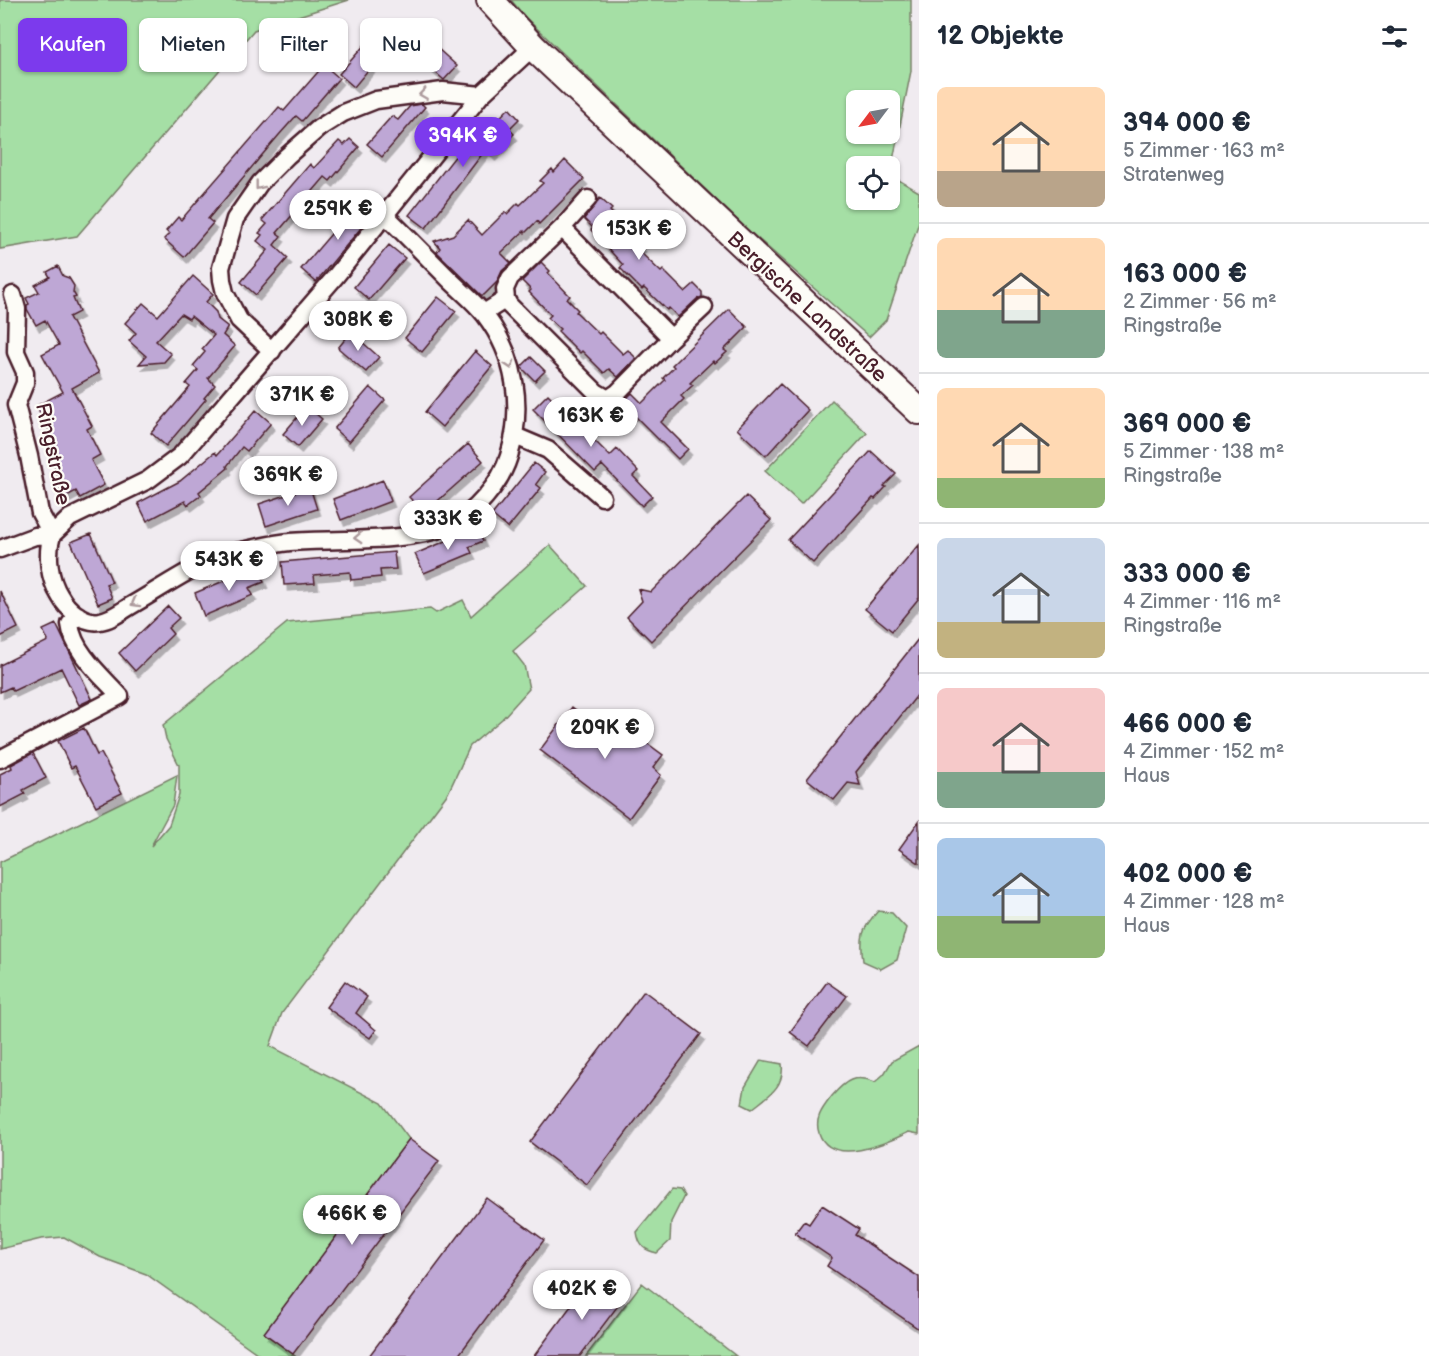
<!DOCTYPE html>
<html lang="de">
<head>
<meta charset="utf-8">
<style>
  body { margin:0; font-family:"Balsamiq Sans",sans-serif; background:#f2f2f3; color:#1f2937; height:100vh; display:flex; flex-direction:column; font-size:22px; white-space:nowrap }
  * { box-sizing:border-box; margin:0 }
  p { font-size:20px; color:#747a83 }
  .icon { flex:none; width:33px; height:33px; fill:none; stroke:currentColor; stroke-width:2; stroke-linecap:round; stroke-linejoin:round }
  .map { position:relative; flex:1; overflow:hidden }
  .details { display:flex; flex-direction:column; background:#fff; width:510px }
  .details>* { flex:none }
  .hud { position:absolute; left:18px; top:18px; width:570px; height:54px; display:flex; gap:12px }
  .needle { width:39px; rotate:238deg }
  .buttons { position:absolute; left:846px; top:90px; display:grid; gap:12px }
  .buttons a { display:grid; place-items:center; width:54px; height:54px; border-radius:9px; background:#fff; box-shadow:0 2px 4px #0004; font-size:30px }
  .price { position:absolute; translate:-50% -51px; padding:0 14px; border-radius:21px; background:#fff; color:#222; font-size:20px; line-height:39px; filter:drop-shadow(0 2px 3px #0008) }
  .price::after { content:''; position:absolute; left:50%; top:36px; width:18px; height:14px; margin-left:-9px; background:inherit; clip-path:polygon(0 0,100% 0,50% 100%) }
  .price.active { background:#7c3aed; color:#fff }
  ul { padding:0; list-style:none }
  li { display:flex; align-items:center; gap:18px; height:150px; padding:0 18px }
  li+li { border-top:2px solid #e0e1e3 }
  li span { display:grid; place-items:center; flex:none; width:168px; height:120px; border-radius:9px; color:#555 }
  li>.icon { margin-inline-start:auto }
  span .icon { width:72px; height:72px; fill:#fffc; stroke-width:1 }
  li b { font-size:26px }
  h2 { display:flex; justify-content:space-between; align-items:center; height:72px; padding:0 18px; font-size:26px }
  .pill { padding:0 21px; border-radius:9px; background:#fff; box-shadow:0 2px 4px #0004; font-size:21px; line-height:54px }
  .pill.active { background:#7c3aed; color:#fff }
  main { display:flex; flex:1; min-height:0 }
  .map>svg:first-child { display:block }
  .green { fill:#a5dfa5; stroke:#787f68; stroke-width:1.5; fill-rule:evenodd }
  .building { fill:#bea7d5; stroke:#4a1f2b; stroke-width:1.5; filter:url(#shadow) }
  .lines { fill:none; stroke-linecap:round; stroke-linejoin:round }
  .minor-casing { stroke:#4a1f2b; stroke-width:21 }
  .primary-casing { stroke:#4a1f2b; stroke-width:30 }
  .minor { stroke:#fdfcf7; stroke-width:16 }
  .primary { stroke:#fdfcf7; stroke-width:26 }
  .oneway { stroke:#ac999b }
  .labels { text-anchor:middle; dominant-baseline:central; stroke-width:4.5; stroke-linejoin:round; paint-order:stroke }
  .street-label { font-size:21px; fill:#4a1f2b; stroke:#fdfcf7 }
</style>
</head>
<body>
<main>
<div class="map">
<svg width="919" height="1356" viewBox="0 0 919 1356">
  <defs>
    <filter id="shadow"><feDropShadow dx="3.5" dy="6" stdDeviation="0" flood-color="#0004"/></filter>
  </defs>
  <rect width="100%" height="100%" fill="#f0ebf0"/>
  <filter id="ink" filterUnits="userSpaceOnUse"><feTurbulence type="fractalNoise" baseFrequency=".0167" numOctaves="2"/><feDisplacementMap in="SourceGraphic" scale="12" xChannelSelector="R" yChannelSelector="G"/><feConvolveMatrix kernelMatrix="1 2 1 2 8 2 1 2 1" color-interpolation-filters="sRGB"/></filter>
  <g filter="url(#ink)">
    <path class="green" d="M0,0H349L254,30L77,236L0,249Z
      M511,0H911V71L890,175L919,192V222L886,320L869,337L747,229L526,18ZM890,100V134H856V100ZM856,166H890V200H856Z
      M832,400L867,433L801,504L765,471Z
      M550,545L587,586L513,651L524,665L529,689L502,719L470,746L448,793L282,1013L270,1046L382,1103L409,1139L264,1333L295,1356H261L146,1274L100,1257L64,1237L41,1239L0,1249V862L177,775L173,805L151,846L169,825L179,795V765L166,739L163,725L287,623L430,609L436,613L463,600L471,616Z
      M878,911L892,913L906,928L897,960L881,969L863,961C860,938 861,929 878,911Z
      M919,1046V1134L909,1132C887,1143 831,1168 819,1133C814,1118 823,1108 832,1096C846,1080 854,1074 875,1082L884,1074L892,1061Z
      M761,1060L782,1064C785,1087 768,1096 752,1109L742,1104L745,1087Z
      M672,1189L680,1190L684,1196L671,1222L670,1241L657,1253C644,1250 639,1246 637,1232Z
      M642,1283L736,1356H586Z"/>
    <path class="building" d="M416,29L457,66L444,80L403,44Z
      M375,33L389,45L354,87L339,74Z
      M324,65L339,78L302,121L296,116L279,135L208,219L213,223L184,257L164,239L169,234L166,231L178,217L181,220L279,107L284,111Z
      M422,104L425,107L382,157L367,144L392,116L398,120L410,106Z
      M509,108L519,119L509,129L514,134L492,155L486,149L426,228L409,215L464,145L469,149Z
      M350,139L359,147L330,181L325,177L277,233L281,236L274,245L288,258L256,295L241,282L268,250L257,241L262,235L259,233L267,224L262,220L310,164L314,168L339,141L344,145Z
      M565,160L584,179L539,224L537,221L525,233L524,231L501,253L511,263L502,271L497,282L484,295H481L437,252L440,248L434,241L453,235L468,220L482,235L505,212L507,214L518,203L520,205L543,183L540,181L552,169L554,172Z
      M600,198L612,209L610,211L642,246L638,250L661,272L663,270L685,292L694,284L702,292V297L697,299L678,317L669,308L667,310L644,288L642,290L620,268L623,265L591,230L593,228L584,219Z
      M361,199L375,211L316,282L301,269Z
      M389,245L405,258L369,300L354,287Z
      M541,262L550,271L548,273L570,296L567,299L578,310L576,312L599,334L601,332L623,354L628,350L636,358L618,377L609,369L604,373L582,351L580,353L558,331L560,329L548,318L551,315L529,292L531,290L522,281Z
      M58,266L63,276L69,278L74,286L73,292L76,297L73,298L79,312L69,317L99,373L72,388L92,426L87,429L100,455L91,460L104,485L80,498L76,491L65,497L55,478L59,476L53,464L58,461L51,448L57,445L36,406L63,392L42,354L59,345L45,320L36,325L27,309V305L29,304L26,298L39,292L35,285L50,277L47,272Z
      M193,276L213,294L206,302L216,312L218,319L228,327L223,335L235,346L208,378L215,385L204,398L206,399L166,446L151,433L190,387L186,384L198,370L193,366L205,352L202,349L214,335L191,316L189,319L181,314L156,341L171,354L164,362L139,364L146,356L129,341L136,333L125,323L143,303L158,316Z
      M438,297L456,311L422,352L405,338Z
      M729,309L747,327L724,350L727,352L715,363L713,361L690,383L693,385L681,396L684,399L661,422L688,449L678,459L622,403L632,393L642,403L665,380L663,378L674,367L672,365Z
      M351,332L379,357L366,372L338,348Z
      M475,351L492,366L442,427L425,412Z
      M531,357L545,371L535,381L521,367Z
      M780,384L808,410L766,456L737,429Z
      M370,387L385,400L349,442L334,429Z
      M548,394L610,456L617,449L638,471L633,476L652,496L642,506L602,465L595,472L533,409Z
      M307,406L322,419L298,447L283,434Z
      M256,410L271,423L247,451L242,447L227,466L228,468L199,492L201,495L188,505L185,501L147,521L138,503L180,481L215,452L217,455Z
      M468,444L483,461L424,513L409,497Z
      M871,451L896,474L884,486L886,487L875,499L873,498L813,563L788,540Z
      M534,463L545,472L536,484L541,488L508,528L492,515Z
      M383,480L391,501L341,520L333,499Z
      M310,487L317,509L266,526L259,504Z
      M746,496L771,520L651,641L627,617L642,601L638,589L651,592Z
      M477,528L483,541L469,547L472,553L424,573L415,554Z
      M91,534L112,582L106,584L112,598L98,604L71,542Z
      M919,545V598L892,631L865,609Z
      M394,552L396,569L380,570L381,577L351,580L350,572L314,575L315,583L284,585L282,562Z
      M257,567L264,582L249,588L253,595L204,616L195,593Z
      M0,591L18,628L0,637Z
      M168,606L179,618L168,628L173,634L135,671L119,653Z
      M56,624L92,699L79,705L61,668L13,691L11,687L0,692V665L48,641L43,630Z
      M919,638V693L856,772L860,785L848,783L834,800L807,779Z
      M572,707L608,734L617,721L663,755L653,768L661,775L629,818L540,750Z
      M84,728L97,755L101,753L122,793L96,806L75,766L71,768L58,741Z
      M33,753L46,778L23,790L25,794L0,807V774L12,768L11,765Z
      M919,821V863L899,849Z
      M345,981L367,997L356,1013L376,1030L370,1038L326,1007Z
      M827,982L847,996L809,1046L790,1032Z
      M644,991L701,1034L587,1185L530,1142Z
      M409,1139L439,1161L293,1354L264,1333Z
      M487,1198L544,1240L458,1356H369Z
      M822,1205L859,1229L855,1235L919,1277V1329L827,1266L832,1258L795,1233L804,1221L809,1224Z
      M593,1276L623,1299L580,1356H534Z"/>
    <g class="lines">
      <defs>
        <path id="minor" d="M562,228L588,199
          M13,295L17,309L16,352L25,372V383L16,405L29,456L40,513L52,535C46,554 49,579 60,596C67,609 84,624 100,621C111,620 123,610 132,605C169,584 203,557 246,550C260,547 276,543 290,542C339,538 403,544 448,526C474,515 501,483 509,456C524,407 516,356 485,315C475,302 461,291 449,279C428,258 407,236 385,215
          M484,313L506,299L505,289L510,278L562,228L671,338L617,393L608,399L596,392L509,305L506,299
          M671,338L704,307
          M272,351L239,320L225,293L222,280L221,268L235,219L260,183L287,156L319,128L343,113L376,100L443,91L481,95
          M515,436L548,450L602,497
          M0,549L35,536L52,535L70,518L148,480L180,456L335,277L481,95L533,47
          M0,759L120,696C102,676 73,652 70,624L78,615"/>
        <path id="primary" d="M490,0L533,47L919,411"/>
      </defs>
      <use href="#minor" class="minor-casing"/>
      <use href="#primary" class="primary-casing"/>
      <use href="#minor" class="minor"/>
      <use href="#primary" class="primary"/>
    </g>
    <defs><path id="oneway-chevron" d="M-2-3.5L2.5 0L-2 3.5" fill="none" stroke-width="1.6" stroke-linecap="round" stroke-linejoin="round" transform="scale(1.5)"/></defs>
    <g class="oneway">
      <use href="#oneway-chevron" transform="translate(423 94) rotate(172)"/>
      <use href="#oneway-chevron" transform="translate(259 186) rotate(128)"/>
      <use href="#oneway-chevron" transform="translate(510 365) rotate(73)"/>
      <use href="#oneway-chevron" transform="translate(358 538) rotate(177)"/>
      <use href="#oneway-chevron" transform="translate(135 603) rotate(151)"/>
    </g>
  </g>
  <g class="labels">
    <g class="street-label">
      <text transform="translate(807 307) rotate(43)">Bergische Landstraße</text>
      <text transform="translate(53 454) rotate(78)">Ringstraße</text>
    </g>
  </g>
</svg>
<div class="buttons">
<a><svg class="needle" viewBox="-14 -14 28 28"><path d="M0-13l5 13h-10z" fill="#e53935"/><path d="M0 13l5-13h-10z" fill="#747a83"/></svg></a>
<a><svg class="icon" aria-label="locate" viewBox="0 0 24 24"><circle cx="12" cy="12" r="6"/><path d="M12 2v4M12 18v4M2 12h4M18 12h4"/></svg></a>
</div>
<b class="price active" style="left:463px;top:168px">394K €</b>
<b class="price" style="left:338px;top:241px">259K €</b>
<b class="price" style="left:639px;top:261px">153K €</b>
<b class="price" style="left:358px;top:352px">308K €</b>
<b class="price" style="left:302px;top:427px">371K €</b>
<b class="price" style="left:591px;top:448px">163K €</b>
<b class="price" style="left:288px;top:507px">369K €</b>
<b class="price" style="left:448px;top:551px">333K €</b>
<b class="price" style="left:229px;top:592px">543K €</b>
<b class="price" style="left:605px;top:760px">209K €</b>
<b class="price" style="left:352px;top:1246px">466K €</b>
<b class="price" style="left:582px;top:1321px">402K €</b>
<div class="hud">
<a class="pill active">Kaufen</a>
<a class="pill">Mieten</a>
<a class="pill">Filter</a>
<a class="pill">Neu</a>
</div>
</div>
<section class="details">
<h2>12 Objekte<svg class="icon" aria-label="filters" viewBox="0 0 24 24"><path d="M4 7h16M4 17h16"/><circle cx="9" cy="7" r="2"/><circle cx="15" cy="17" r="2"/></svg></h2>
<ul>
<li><span style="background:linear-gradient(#ffd9b3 70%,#b9a48a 0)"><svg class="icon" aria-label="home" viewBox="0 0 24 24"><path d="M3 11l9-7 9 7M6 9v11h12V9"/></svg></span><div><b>394 000 €</b><p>5 Zimmer · 163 m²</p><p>Stratenweg</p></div></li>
<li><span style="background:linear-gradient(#ffd9b3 60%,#7fa58c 0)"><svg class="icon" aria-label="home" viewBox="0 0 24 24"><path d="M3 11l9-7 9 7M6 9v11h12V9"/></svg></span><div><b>163 000 €</b><p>2 Zimmer · 56 m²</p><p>Ringstraße</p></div></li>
<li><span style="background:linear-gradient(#ffd9b3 75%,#8fb573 0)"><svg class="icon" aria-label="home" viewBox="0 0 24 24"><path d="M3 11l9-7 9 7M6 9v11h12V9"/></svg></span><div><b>369 000 €</b><p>5 Zimmer · 138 m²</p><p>Ringstraße</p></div></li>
<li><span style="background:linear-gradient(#c9d6e8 70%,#c2b280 0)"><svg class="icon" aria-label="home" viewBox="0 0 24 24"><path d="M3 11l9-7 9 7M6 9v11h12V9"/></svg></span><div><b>333 000 €</b><p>4 Zimmer · 116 m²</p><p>Ringstraße</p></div></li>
<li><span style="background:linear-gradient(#f6c9c9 70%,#7fa58c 0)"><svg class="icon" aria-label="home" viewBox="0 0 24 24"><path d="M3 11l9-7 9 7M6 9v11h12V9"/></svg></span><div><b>466 000 €</b><p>4 Zimmer · 152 m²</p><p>Haus</p></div></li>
<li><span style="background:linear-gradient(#a9c7e8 65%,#8fb573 0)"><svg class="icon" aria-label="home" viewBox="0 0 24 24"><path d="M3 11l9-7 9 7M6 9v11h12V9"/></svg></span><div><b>402 000 €</b><p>4 Zimmer · 128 m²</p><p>Haus</p></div></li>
</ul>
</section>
</main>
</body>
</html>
